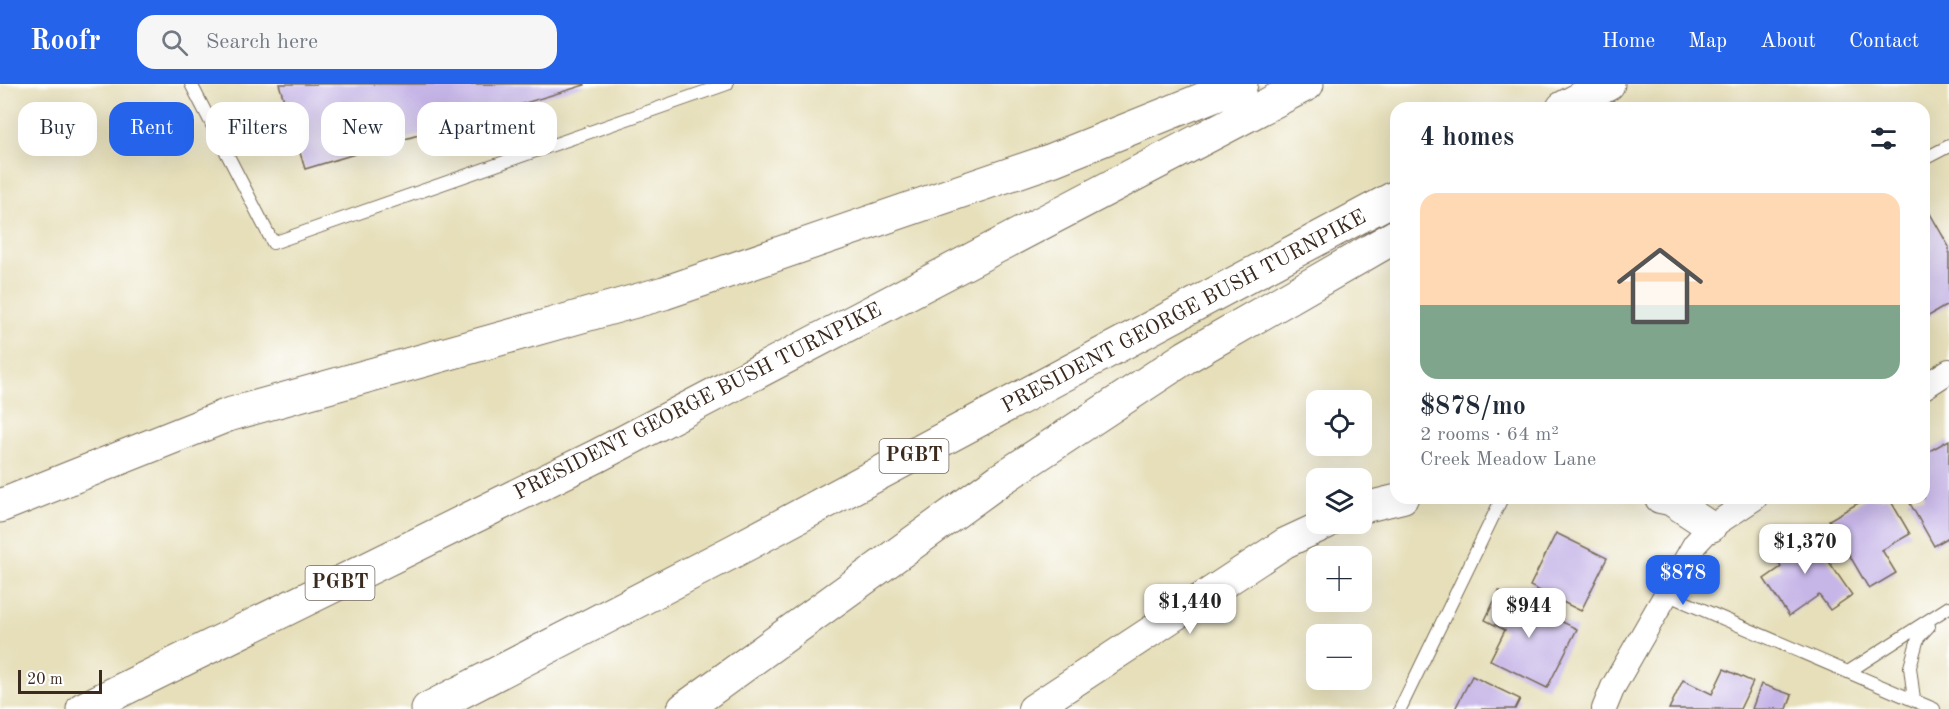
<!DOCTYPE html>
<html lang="en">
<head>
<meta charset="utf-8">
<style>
  body { margin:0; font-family:"Old Standard TT",serif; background:#f6f6f7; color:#1f2937; height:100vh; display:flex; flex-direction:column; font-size:22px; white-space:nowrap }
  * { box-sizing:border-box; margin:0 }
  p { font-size:20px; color:#747a83 }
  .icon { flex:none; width:33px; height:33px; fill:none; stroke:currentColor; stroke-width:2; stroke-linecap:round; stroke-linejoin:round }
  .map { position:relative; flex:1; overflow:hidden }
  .panel { position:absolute; left:1390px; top:18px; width:540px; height:402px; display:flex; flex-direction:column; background:#fff; border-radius:18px; box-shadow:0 6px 24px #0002 }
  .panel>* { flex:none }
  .guide { position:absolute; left:18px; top:18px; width:570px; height:54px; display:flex; gap:12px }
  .fabs { position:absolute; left:1306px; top:306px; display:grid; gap:12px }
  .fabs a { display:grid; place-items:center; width:66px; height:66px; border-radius:12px; background:#fff; box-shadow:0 6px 24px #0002; font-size:30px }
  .scale { position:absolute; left:18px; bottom:15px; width:84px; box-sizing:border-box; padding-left:6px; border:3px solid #3b2a1e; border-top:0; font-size:16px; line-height:21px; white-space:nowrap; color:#3b2a1e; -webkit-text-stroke:4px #fff; paint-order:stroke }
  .price { position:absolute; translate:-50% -51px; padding:0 14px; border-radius:12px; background:#fff; color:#222; font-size:20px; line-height:39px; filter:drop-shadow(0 2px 3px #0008) }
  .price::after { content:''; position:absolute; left:50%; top:36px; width:18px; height:14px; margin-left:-9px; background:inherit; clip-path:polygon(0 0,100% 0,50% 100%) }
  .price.selected { background:#2563eb; color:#fff }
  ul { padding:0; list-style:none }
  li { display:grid; align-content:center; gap:12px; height:318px; padding:0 30px }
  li+li { border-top:2px solid #e0e1e3 }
  li span { display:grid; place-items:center; height:186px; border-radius:18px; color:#555 }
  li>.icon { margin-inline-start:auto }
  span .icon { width:108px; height:108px; fill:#fffc; stroke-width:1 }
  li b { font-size:26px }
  h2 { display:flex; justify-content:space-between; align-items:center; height:72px; padding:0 30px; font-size:26px }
  .tag { padding:0 21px; border-radius:18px; background:#fff; box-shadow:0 6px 24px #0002; font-size:21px; line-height:54px }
  .tag.selected { background:#2563eb; color:#fff }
  header { display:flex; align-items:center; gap:36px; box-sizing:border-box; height:84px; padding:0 30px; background:#2563eb; color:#fff }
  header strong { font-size:28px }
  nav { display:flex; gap:33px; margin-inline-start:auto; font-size:21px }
  .search { width:420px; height:54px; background:#f6f6f7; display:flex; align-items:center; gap:15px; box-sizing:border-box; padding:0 21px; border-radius:18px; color:#747a83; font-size:22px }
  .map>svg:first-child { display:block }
  .building { fill:#c6b5e7 }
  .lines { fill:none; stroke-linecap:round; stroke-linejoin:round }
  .service-casing { stroke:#776955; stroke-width:14 }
  .minor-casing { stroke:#776955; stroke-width:26 }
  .tertiary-casing { stroke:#776955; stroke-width:32 }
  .motorway-casing { stroke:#776955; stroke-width:35 }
  .service { stroke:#fff; stroke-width:12 }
  .minor { stroke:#fff; stroke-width:24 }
  .tertiary { stroke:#fff; stroke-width:30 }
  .motorway { stroke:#fff; stroke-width:33 }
  .labels { text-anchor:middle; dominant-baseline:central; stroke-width:4.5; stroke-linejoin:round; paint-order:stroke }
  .shield { fill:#fff; stroke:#766a62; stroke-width:1.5 }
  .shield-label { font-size:20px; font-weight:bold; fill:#3b2a1e }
  .street-label { font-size:21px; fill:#3b2a1e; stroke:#fff }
</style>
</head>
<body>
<header>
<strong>Roofr</strong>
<div class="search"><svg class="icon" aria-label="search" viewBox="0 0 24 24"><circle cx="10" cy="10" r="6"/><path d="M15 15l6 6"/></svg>Search here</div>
<nav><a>Home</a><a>Map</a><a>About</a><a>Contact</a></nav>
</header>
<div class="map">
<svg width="1949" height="625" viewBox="0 0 1949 625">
  <rect width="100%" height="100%" fill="#fff"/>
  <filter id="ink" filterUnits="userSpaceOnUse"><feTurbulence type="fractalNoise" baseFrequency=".0167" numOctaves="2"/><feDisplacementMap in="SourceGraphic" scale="12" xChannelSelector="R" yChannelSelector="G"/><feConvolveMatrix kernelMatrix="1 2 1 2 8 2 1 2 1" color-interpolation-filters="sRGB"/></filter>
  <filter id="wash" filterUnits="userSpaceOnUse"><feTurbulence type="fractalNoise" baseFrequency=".008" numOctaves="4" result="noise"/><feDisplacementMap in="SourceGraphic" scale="24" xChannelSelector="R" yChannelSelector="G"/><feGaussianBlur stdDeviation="1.35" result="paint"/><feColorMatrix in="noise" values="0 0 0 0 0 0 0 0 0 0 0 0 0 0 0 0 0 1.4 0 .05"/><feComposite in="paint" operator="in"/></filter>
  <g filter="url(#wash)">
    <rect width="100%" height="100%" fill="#e6dfba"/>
    <g id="blocks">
      <path class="building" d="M279,0H585V1L305,85Z
        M1928,126L1949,163V220L1927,233L1924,229V128Z
        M1949,356V453L1934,462L1907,414H1924V370Z
        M1867,414H1889L1910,450L1882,466L1896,489L1869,505L1829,436Z
        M1805,443L1852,511L1830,526L1819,511L1789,532L1764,495L1781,483L1770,467Z
        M1556,449L1607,474L1581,527L1530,502Z
        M1499,507L1577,545L1547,604L1490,576L1505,546L1485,536Z
        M1724,585L1753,598L1740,625H1669L1683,596L1712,610Z
        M1472,592L1520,615L1515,625H1455Z
        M1761,600L1792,611L1787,625H1752Z"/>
    </g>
  </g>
  <g filter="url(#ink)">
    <use href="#blocks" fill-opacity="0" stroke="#776955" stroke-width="1.5"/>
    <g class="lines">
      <defs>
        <path id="service" d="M191,0L273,159L727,0
          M1924,75L1949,62
          M1666,510L1934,625
          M1848,588L1949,523
          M1914,616L1910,583L1918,554L1929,542
          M1400,625L1502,414"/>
        <path id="minor" d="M1924,303L1949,287
          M1604,625L1613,603L1695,460L1711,443L1755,414"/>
        <path id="tertiary" d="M1660,414L1670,416L1711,443
          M1362,424L1403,414
          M1033,625L1285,459L1326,440"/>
        <path id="motorway" d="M1563,24L1608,0
          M0,422L228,331L664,209L1052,76L1241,0
          M83,625L597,372L1307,0
          M428,625L734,467L1396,113
          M684,625L1001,395L1186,273L1396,152"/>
      </defs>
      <use href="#service" class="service-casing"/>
      <use href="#minor" class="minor-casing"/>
      <use href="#tertiary" class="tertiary-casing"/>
      <use href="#motorway" class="motorway-casing"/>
      <use href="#service" class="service"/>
      <use href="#minor" class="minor"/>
      <use href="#tertiary" class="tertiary"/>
      <use href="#motorway" class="motorway"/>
    </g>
  </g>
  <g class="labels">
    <g class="shield">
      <rect x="879.5" y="355" width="69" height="34" rx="4.5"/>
      <rect x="305.5" y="482" width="69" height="34" rx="4.5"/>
    </g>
    <g class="shield-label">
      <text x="914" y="372">PGBT</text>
      <text x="340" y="499">PGBT</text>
    </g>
    <g class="street-label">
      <text transform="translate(1184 228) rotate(-28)">PRESIDENT GEORGE BUSH TURNPIKE</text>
      <text transform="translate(698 318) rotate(-27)">PRESIDENT GEORGE BUSH TURNPIKE</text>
    </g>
  </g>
</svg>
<div class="fabs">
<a><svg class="icon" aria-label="locate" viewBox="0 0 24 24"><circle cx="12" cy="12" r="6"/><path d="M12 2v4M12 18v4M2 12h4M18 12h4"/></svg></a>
<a><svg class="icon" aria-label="layers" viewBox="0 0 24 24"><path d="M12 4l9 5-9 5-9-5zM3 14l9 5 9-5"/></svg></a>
<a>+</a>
<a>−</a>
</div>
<div class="scale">20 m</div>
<b class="price" style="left:1805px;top:491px">$1,370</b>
<b class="price selected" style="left:1683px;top:522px">$878</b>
<b class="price" style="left:1190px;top:551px">$1,440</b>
<b class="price" style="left:1529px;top:555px">$944</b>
<div class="guide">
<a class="tag">Buy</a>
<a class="tag selected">Rent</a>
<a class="tag">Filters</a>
<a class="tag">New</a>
<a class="tag">Apartment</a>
</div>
<section class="panel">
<h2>4 homes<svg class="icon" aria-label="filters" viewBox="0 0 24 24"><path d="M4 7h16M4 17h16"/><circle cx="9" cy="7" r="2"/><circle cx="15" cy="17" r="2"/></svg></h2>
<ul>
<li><span style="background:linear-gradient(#ffd9b3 60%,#7fa58c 0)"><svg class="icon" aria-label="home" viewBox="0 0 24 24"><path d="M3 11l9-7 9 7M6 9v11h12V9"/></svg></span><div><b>$878/mo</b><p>2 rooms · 64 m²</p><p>Creek Meadow Lane</p></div></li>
</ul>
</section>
</div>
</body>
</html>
